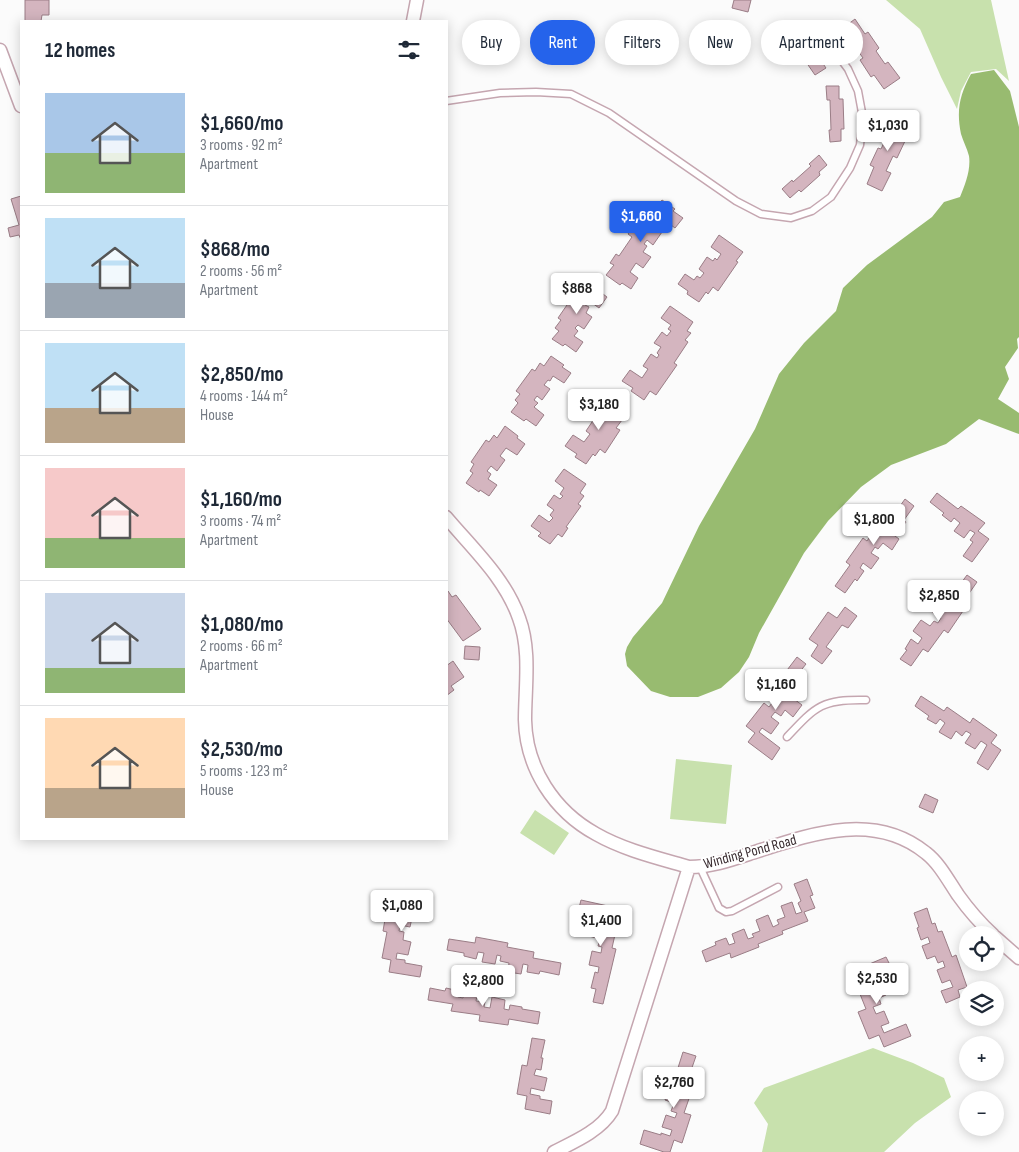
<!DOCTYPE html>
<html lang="en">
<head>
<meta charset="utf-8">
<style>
  body { margin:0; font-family:"Sofia Sans Condensed",sans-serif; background:#f2f2f3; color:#1f2937; height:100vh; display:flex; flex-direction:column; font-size:19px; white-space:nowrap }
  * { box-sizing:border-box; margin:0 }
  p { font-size:16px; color:#747a83 }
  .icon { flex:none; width:28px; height:28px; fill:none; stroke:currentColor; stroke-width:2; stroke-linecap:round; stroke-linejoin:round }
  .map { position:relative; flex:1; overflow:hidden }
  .side { position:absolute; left:20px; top:20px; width:428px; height:820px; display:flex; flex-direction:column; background:#fff; border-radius:0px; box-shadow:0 2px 12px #0003 }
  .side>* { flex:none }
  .banner { position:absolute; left:462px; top:20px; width:475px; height:45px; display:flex; gap:10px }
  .fabs { position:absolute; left:959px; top:926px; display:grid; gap:10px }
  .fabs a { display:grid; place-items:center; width:45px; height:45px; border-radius:50%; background:#fff; box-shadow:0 2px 12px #0003; font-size:25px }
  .price { position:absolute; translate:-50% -42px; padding:0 11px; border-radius:5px; background:#fff; color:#222; font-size:16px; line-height:32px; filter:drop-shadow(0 1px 2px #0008) }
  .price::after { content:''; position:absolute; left:50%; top:30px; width:15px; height:11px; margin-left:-8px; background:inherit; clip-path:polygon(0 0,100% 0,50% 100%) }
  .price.on { background:#2563eb; color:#fff }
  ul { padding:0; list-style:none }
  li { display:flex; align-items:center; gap:15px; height:125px; padding:0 25px }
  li+li { border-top:1px solid #e0e1e3 }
  li span { display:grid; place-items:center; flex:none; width:140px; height:100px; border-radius:0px; color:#555 }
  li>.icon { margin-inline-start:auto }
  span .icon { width:60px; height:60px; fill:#fffc; stroke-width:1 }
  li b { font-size:21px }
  h2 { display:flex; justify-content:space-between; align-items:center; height:60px; padding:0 25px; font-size:21px }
  .pill { padding:0 18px; border-radius:22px; background:#fff; box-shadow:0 2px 12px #0003; font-size:18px; line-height:45px }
  .pill.on { background:#2563eb; color:#fff }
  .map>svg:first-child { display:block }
  .green { fill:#c8e1ad }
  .water { fill:#98bb70 }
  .building { fill:#d4b5bf; stroke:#9a7d86 }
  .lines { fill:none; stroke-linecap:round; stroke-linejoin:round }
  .service-casing { stroke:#c5a6b0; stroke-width:9 }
  .minor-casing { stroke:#c5a6b0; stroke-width:15 }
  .service { stroke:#fff; stroke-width:6 }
  .minor { stroke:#fff; stroke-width:12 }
  .labels { text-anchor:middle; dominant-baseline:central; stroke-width:4; stroke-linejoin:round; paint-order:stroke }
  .street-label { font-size:15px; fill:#392c30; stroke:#fff }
</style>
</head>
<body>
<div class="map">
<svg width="1019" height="1152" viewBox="0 0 1019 1152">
  <rect width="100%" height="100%" fill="#fbfbfb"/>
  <path class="green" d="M886,0H991L1009,81L996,69L971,72L961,91L957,109L941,77L920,29Z
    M676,759L732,765L726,824L670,819Z
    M535,810L569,833L554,855L520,833Z
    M873,1048L913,1063L944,1078L951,1097L915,1123L884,1152H762L768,1124L754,1103L764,1088Z"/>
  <path class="water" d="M994,70L1010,91L1019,127V337L1017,339L1018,348L1005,367L1009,379L998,399L1019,413V434L979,419L946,444L891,465L861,487L828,521L804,553L759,633L749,657L739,672L721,688L698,697H670L651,691L627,666L625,654L627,647L633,637L662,603L699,526L755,429L779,374L804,343L836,311L843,288L867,265L932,217L944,202L960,197C965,185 971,170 969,156C967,148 963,141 961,134C956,110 960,94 971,74Z"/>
  <path class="building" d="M25,0H49V15H42L41,21H25Z
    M734,0H751L748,12L732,8Z
    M855,19L865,34L868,32L879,48L876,51L885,64L888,62L900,78L884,89L874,75L871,77L860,60L863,58L853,44L850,46L839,31Z
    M808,42L826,68L815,75L797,49Z
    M826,86H839V99H843L844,129H841V141L830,142L829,130H831L830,100H827Z
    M892,115L909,122L901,139L905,141L897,158L893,156L886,171L891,173L882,191L867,184L874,167L870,165L878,148L881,149L888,134L884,132Z
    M819,155L827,165L819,172L820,175L801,192L799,190L790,198L782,189L792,180L793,182L811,166L809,164Z
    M21,196V240L19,235L10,237L8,228L19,225L11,199Z
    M662,200L675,209L673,211L683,218L675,228L667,222L664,226L660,224L657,229L662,232L653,245L647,240L644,244L647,246L643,252L651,257L643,268L636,263L630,272L638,278L631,289L622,283L620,285L606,275L614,265L610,263L616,254L619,256L632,237L628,234L643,213L646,216L651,209L654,211Z
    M719,235L743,252L736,261L738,262L718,291L713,287L708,294L706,292L699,302L687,294L688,291L678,284L685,274L694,280L697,276L700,278L704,273L699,269L707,257L713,261L715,258L717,260L721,254L711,247Z
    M587,280L600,289L599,291L607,297L599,308L588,300L585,305L589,307L586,313L592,317L584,329L578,325L575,328L578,331L574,336L583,342L576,352L565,344L563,346L552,339L559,331L555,328L561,320L558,318L578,289L579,290Z
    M670,306L693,322L687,331L691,333L685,340L688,342L674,363L677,365L656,395L650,391L644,400L631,391L633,388L622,381L630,370L642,378L648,369L643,366L651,354L657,358L659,355L657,353L661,347L654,343L662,332L667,336L671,331L668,329L671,325L661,318Z
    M551,356L564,365L562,367L571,373L564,383L553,376L550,381L548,380L544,385L550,389L542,400L537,396L534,400L538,403L534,407L544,415L536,426L526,419L524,421L511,412L518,403L515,400L520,394L516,391L532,369L535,371L540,363L544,366Z
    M602,393L625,410L619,419L622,420L616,428L620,430L605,453L600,449L595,456L593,454L586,464L575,457L577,454L565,446L573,435L584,442L590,434L586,431L594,419L600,423L603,419L600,417L604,411L594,405Z
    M505,426L518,436L517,438L525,444L517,455L506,448L500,456L505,460L497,471L491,466L487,471L491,474L488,479L497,485L489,496L480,490L479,492L466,483L473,473L470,471L474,464L471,462L486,440L489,442L494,435L497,438Z
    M564,469L586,484L580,493L584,496L578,504L581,506L566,527L568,528L562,537L558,534L550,544L538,536L541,533L531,526L539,515L549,522L553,518L550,515L554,510L547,505L554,495L560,499L563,496L560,494L564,488L555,481Z
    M937,493L958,509L961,506L985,523L978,531L989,539L972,562L963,556L973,542L970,540L975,533L970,530L964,538L954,531L960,523L954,518L951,522L942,515L944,513L930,502Z
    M905,499L914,506L904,520L906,522L899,531L895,528L891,533L899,539L892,550L883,543L878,549L875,547L871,553L879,558L871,569L863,563L860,568L864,571L857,581L855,579L845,593L835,586L850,565L846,562L863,538L867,541L882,519L888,523Z
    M967,575L977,582L961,605L965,608L948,633L944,630L928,652L923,649L911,666L900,659L907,650L905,649L911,639L918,644L922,638L913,631L921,620L930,626L934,621L938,623L941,618L932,612L941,599L950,606L953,602L947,598L954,589L956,590Z
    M448,591L452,597L456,595L481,629L463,641L446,618V592Z
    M845,607L857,616L848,628L842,625L826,647L832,651L822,664L811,656L818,645L809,639L828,612L837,618Z
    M465,646L480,647L479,660L464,659Z
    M797,657L806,664L795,678L797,680L791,688L798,693L794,699L802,705L793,717L785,710L781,716L775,712L771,717L779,723L771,734L762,728L759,732L780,748L772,760L748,742L755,733L746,726L764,703L769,707L784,687L778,682Z
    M453,661L464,677L451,686L454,690L446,696V666Z
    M921,696L944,711L947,707L970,723L973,718L997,735L991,743L1001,750L988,770L977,763L987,745L981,741L975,749L965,743L971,734L966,731L962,736L956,731L951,739L939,732L945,723L940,719L936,724L927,719L929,716L915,706Z
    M925,794L938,800L933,813L919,807Z
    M807,879L813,895L810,896L815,908L804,912L808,921L782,931L783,934L758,944L759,947L731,958L730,953L706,962L702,951L716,945L715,942L726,938L729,945L735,943L732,934L744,929L748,939L754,937L752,934L760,931L756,920L768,915L773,927L779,924L777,920L785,917L781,906L792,902L796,914L802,912L798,903L801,901L794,884Z
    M401,891L432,896L430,908L404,904L403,911L413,913L410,927L400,925L399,931L404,932L403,940L411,942L408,955L397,953L396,959L405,960V963L422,966L420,977L389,972L391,960L382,958L387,932L383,931L388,902L399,904Z
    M581,900L608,906L605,918L618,921L612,948L616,949L603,1004L593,1002L596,989L591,988L595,972L598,973L599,967L589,965L592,951L601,953L602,947L598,946L600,939L589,936L592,923L602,925L603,920L595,919V916L578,912Z
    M927,908L932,924L935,923L938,932L942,931L952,957L956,955L967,987L958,990L960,997L946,1003L941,991L953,987L950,980L942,983L937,970L945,967L943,961L938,963L935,956L927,959L922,946L930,943L928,937L921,940L917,928L919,927L914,913Z
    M476,937L508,943L507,947L534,952L533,958L561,963L559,975L540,971L539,974L527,972L528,965L523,964L521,974L508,972L509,963L500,961L501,956L497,955L495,964L482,962L484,953L478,952L476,959L464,956V953L447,950L449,939L475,943Z
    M886,957L892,969L871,978L874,985L881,982L886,995L879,998L881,1004L873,1007L876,1014L884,1011L889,1023L881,1026L884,1033L906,1024L911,1036L884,1047L879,1035L869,1039L858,1012L866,1009L856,984L865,980L860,968Z
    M465,987L478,990L476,1001L485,1002L484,1007L490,1008L492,997L505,1000L504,1009L509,1010L510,1005L522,1007V1009L540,1012L538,1024L509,1019L508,1025L479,1021L480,1015L451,1011L453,1004L428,1000L430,988L445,991L446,988L459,991L458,997L463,998Z
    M532,1038L545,1040L541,1058H543L541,1070L536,1069L534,1075L547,1078L544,1091L531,1088L530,1094L540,1096V1099L552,1101L550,1114L525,1109L527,1096L517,1094L522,1065L527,1066Z
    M683,1052L696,1056L686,1085L693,1087L684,1113L691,1115L682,1143L674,1140L670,1152H664L640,1144L644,1130L661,1135V1133L670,1136L672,1130L662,1127L666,1115L675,1118L677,1113L671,1111L674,1103L665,1100L675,1070L677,1071Z"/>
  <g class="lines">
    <defs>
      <path id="service" d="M446,101L500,93L536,92L571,94L609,113L736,201L761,214L791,218L812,211L831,197L850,168L860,145L863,118L858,91L848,69L828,42
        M787,737C816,706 822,699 866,700
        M700,867L719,908L726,912L732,911L778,887"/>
      <path id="minor" d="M413,21L417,0
        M0,50L21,106
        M446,517C473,549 505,578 519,618C531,650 525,687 525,720C526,768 554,811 596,834C624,850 658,858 689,867C711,867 731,860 752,853C808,835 873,810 926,853C939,863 948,880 958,895C968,909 980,923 993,935
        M995,937L1019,958
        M554,1152C574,1142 600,1131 612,1111L689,867"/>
    </defs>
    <use href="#service" class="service-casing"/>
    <use href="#minor" class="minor-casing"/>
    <use href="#service" class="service"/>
    <use href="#minor" class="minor"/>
  </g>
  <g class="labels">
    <g class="street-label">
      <text transform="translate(750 852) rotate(-15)">Winding Pond Road</text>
    </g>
  </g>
</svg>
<div class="fabs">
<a><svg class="icon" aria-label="locate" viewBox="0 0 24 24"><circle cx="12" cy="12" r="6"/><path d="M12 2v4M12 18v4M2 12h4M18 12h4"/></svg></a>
<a><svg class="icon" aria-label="layers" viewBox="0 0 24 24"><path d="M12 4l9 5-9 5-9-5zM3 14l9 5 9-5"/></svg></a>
<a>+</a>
<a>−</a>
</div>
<b class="price" style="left:888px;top:152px">$1,030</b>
<b class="price on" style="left:641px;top:243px">$1,660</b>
<b class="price" style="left:577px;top:315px">$868</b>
<b class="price" style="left:599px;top:431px">$3,180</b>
<b class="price" style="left:874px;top:546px">$1,800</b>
<b class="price" style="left:939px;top:622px">$2,850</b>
<b class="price" style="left:776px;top:711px">$1,160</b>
<b class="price" style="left:402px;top:932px">$1,080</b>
<b class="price" style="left:601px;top:947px">$1,400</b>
<b class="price" style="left:877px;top:1005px">$2,530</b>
<b class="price" style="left:483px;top:1007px">$2,800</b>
<b class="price" style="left:674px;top:1109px">$2,760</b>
<div class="banner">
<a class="pill">Buy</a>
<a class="pill on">Rent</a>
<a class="pill">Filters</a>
<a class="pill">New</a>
<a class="pill">Apartment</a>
</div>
<section class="side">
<h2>12 homes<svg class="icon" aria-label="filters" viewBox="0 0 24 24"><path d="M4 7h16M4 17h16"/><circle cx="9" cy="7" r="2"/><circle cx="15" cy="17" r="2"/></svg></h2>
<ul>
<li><span style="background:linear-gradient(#a9c7e8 60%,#8fb573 0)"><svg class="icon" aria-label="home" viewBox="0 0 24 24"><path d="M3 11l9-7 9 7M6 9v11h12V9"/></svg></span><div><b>$1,660/mo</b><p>3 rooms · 92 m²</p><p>Apartment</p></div></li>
<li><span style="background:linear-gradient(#bfe0f5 65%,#9aa5b1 0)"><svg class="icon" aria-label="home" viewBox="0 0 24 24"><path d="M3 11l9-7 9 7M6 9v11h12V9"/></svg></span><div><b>$868/mo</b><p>2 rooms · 56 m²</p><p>Apartment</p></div></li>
<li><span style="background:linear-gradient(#bfe0f5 65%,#b9a48a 0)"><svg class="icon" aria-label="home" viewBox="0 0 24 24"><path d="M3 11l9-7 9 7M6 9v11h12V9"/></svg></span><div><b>$2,850/mo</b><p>4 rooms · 144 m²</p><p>House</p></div></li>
<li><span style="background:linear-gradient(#f6c9c9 70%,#8fb573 0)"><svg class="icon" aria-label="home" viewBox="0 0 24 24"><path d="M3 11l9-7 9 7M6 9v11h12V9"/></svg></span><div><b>$1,160/mo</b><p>3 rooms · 74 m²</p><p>Apartment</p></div></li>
<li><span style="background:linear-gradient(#c9d6e8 75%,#8fb573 0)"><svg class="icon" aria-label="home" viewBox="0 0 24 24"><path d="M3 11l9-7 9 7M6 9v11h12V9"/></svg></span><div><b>$1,080/mo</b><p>2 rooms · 66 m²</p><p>Apartment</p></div></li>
<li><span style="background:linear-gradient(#ffd9b3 70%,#b9a48a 0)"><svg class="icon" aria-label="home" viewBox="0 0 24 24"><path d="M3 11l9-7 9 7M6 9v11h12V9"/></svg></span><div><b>$2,530/mo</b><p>5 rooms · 123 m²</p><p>House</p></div></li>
</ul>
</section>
</div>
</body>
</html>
